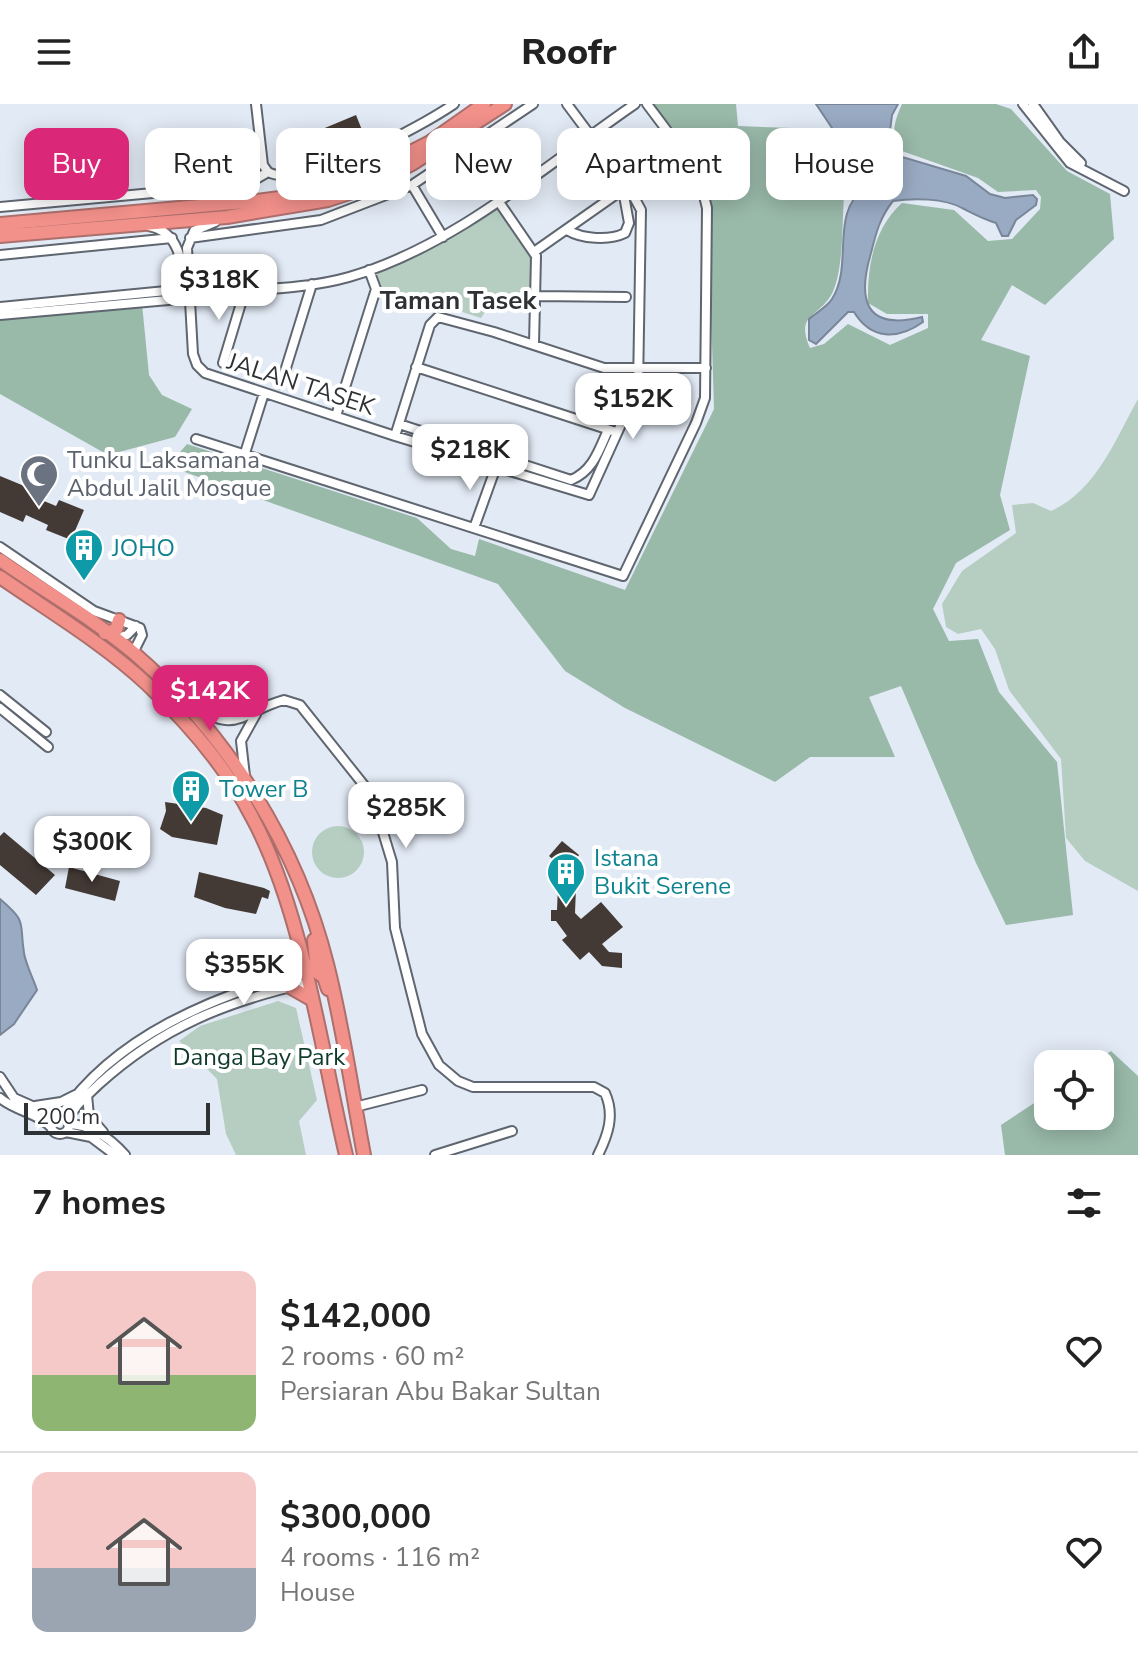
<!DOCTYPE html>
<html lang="en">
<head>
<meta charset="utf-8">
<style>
  body { margin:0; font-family:"Nunito Sans",sans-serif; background:#f6f6f6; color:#222; height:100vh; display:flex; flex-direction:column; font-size:30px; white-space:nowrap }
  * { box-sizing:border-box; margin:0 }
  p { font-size:26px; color:#767676 }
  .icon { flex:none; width:44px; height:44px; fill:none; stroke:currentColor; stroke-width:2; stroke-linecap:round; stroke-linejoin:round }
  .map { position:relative; height:1051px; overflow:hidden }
  .drawer { display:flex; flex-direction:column; background:#fff; flex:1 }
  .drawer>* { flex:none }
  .top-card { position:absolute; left:24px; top:24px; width:1090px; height:72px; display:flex; gap:16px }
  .buttons { position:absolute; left:1034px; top:946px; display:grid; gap:16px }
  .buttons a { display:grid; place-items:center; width:80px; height:80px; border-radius:16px; background:#fff; box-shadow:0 4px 20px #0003; font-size:40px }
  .scale { position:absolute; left:24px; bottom:20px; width:186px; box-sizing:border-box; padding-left:8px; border:4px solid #2e3235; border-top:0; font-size:22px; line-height:28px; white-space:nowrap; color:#2e3235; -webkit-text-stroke:6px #fff; paint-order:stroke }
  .price { position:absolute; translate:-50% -68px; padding:0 18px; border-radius:16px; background:#fff; color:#222; font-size:26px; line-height:52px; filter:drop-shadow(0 2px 4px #0008) }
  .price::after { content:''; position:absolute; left:50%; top:48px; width:24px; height:18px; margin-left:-12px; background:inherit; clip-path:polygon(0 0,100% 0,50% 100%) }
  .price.current { background:#db2777; color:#fff }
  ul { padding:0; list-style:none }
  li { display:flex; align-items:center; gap:24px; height:200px; padding:0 32px }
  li+li { border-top:2px solid #e0e0e0 }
  li span { display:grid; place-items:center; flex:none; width:224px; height:160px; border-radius:16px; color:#555 }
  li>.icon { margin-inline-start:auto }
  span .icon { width:96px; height:96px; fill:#fffc; stroke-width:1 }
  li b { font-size:34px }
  h2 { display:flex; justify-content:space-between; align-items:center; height:96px; padding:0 32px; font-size:34px }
  .tag { padding:0 28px; border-radius:16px; background:#fff; box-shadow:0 4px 20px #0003; font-size:28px; line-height:72px }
  .tag.current { background:#db2777; color:#fff }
  header { display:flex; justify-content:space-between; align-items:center; height:104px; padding:0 32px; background:#fff; font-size:36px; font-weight:800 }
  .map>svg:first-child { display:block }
  .green { fill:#b6cec2 }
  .forest { fill:#99b9a9 }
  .water { fill:#99aac3; stroke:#798698; stroke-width:2 }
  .building { fill:#443a35 }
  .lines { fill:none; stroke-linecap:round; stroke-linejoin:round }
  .minor-casing { stroke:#5f666f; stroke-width:12 }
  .highway-casing { stroke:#ad6f6c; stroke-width:16 }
  .minor { stroke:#fff; stroke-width:8 }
  .highway { stroke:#f2908a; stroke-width:12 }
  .labels { text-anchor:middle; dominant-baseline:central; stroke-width:8; stroke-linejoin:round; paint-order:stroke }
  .street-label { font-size:24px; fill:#2e3235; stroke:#fff }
  .worship-label { font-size:24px; fill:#5b616d; stroke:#fff; text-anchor:start }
  .culture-label { font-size:24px; fill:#0d838f; stroke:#fff; text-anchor:start }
  .park-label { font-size:24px; fill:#0f3b2a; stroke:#fff }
  .neighbourhood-label { font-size:26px; font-weight:bold; fill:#2e3235; stroke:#fff }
</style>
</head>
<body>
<header><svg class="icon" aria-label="menu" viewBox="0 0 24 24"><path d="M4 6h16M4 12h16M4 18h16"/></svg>Roofr<svg class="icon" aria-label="share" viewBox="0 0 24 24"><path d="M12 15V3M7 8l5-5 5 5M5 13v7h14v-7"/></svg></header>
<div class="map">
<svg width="1138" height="1051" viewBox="0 0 1138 1051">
  <rect width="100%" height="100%" fill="#e2eaf5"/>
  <path class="green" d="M498,103L533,151V191L489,202L481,214L380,182L375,167L443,138Z
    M1138,295V787L1085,757L1066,734L1061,655L1009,586L995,545L981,525L958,530L946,523L942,500L962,467L1016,429L1012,401L1033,399L1051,407C1096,387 1115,336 1138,295Z
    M312 748a26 26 0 1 1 52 0a26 26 0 1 1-52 0Z
    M278,897L296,904L317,996L299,1017L306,1051H236L226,1030L217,975L179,937L200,922Z"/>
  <path class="forest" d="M652,0H736L738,22L792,24L823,76L844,92C842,117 844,172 830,193C815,215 796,211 810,244L824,240L848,220L890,241L928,224V210H887L868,199C867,162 874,124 902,99L954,106L988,137L1012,135L1040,105L1041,93L1036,86L998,88L978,74L902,47C889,32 895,16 902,0H996L1011,5L1067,67L1110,90L1114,135L1045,201L1012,181L981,236L1030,252L1000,391L1010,426L956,459L933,505L949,537L978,535L999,588L1057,658L1073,811L1006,821L976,759L901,582L869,593L895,653H810L775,678L625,604L565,567L498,480L168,362L187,340L417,414L451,445L475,452L479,435L625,486L714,305L707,73Z
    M142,200L149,271L162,291L192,305L175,333L108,351L0,290V214Z
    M1111,947L1138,972V1051H1005L1001,1021L1048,990V1012H1100V960H1092Z"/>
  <path class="water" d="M816,0H898L892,11L889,35L902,53L966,72L990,90L1005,94L1033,91L1037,95L1036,101L1016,116L1008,132H1002L996,119C983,115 974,110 962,104C944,94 913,94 893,97C880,113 876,129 871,149C857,196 865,227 922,213L923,218C898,236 871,236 854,208H848L816,240L809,236V215C816,209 828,202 832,195C854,161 829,109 865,84L850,55L842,59L831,36L838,33Z
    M0,795C28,819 19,817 24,849C26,861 33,874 37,886L14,920L0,931Z"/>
  <path class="building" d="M356,11L362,26L360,30L325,45L292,50L289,48L288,31L320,26Z
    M0,372L34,386L32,392L56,402L59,396L84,406L71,436L46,426L48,421L26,411L23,418L0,408Z
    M165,698L206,704L223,711L217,741L172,733L160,725L166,707Z
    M4,728L55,771L36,791L0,761V732Z
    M562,737L579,751L575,757L581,763L572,775V783L576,784L575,809L581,815L601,798L623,823L602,840L609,848L622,849V864L602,862L589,848L580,856L562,836L567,832L556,817H551V806H557L558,781H564L569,769L549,752Z
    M69,763L120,777L115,797L65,784Z
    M199,768L264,784L270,787L268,795L262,793L256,810L225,804L194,793Z"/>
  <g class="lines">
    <defs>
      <path id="minor" d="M256,0L263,61L268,68
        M1023,0L1070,59L1124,87
        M1033,0L1060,38L1081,59
        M268,68C304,87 422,22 454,0
        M412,81L443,133
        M499,98L536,152L534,240
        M0,103L153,89L256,75L268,68
        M215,118L194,127L187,144L193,250L197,261L205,269L395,332L589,391L638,283L641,106L628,82L567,0
        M149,122C183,129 182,164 184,192
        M567,126C582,135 609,137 625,129L629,119L623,86
        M190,134L321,116L412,81L533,0
        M534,148L628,82
        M0,151L172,134
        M537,192L626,193
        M0,203L166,187H196
        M0,211L191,194L204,190C251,185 303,186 349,173C454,143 546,61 635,0
        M223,259L245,186
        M416,263L613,327
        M281,280L312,180
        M336,312L376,185L369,166
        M399,320L571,376C593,367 599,346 608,326
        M395,332L430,221L438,213L494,228L604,264H706
        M196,335L623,472L696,319L705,294L707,104L698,68L647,0
        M245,349L264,289
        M474,424L496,363
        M0,443L94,507L140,524L142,531L133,549
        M114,535L127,531L136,522
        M0,591L46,628
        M190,600C238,633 242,607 284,596L300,601L367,685L375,702L392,758L395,824L422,930L439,961L458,977L473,983H594L605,989C615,1011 608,1031 598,1051
        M0,604L48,643
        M245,672L241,637L256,610
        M0,973L14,994L57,1013
        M87,991L89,1012L103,1028
        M0,994C15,1007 38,1009 51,1023
        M35,1002L61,998L75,991
        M355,1003L422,986
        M61,1012C114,932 215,892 304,867
        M51 1021a9 9 0 1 1 18 0a9 9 0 1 1-18 0Z
        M68,1017C74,1001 87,992 99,980C162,923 225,898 307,879
        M69,1020C92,1021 110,1034 125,1051
        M66,1028L91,1033L115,1051
        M435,1051L512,1027"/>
      <path id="highway" d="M0,120L257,97L310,90L383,62L430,38L484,0
        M0,132L227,113L328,96L365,84L412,60L505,0
        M0,456C44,487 94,515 135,550C228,631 297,741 327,860C343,922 352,988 364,1051
        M0,473C49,507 103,539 147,580C187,618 227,664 252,713C303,807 321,946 346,1051
        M105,529L116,526L119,516
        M314,836L317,868L324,873L328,885
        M290,871L300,850
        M290,883L311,895"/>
    </defs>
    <use href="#minor" class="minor-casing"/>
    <use href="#highway" class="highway-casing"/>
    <use href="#minor" class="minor"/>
    <use href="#highway" class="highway"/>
  </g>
  <defs>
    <symbol id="mosque-pin" viewBox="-11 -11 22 30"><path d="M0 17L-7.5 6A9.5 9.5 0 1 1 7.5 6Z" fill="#6b7280" stroke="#fff"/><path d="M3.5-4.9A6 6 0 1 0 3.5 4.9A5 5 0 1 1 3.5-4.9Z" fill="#fff"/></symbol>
    <symbol id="building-pin" viewBox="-11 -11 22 30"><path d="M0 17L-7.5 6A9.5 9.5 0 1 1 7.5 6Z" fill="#0f9aa8" stroke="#fff"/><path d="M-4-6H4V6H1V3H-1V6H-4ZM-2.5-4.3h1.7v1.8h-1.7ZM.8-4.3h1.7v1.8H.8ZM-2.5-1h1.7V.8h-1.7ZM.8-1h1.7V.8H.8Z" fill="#fff"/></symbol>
  </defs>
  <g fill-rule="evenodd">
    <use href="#mosque-pin" x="17" y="348" width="44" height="60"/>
    <use href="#building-pin" x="62" y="422" width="44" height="60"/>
    <use href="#building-pin" x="169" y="663" width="44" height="60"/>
    <use href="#building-pin" x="544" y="746" width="44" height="60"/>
  </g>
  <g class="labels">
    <g class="street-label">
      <text transform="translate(301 280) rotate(18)">JALAN TASEK</text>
    </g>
    <g class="worship-label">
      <text x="67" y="356">Tunku Laksamana<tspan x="67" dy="28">Abdul Jalil Mosque</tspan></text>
    </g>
    <g class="culture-label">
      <text x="112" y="444">JOHO</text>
      <text x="219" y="685">Tower B</text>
      <text x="594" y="754">Istana<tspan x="594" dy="28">Bukit Serene</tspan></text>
    </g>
    <g class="park-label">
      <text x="259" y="953">Danga Bay Park</text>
    </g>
    <g class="neighbourhood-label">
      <text x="458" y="196">Taman Tasek</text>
    </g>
  </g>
</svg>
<div class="buttons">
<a><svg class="icon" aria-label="locate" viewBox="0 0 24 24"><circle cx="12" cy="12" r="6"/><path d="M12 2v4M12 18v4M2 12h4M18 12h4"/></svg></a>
</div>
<div class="scale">200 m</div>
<b class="price" style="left:219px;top:218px">$318K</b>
<b class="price" style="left:633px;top:337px">$152K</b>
<b class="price" style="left:470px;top:388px">$218K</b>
<b class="price current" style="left:210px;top:629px">$142K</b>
<b class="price" style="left:406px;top:746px">$285K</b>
<b class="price" style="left:92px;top:780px">$300K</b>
<b class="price" style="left:244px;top:903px">$355K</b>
<div class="top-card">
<a class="tag current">Buy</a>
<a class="tag">Rent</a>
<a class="tag">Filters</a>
<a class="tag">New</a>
<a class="tag">Apartment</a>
<a class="tag">House</a>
</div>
</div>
<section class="drawer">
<h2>7 homes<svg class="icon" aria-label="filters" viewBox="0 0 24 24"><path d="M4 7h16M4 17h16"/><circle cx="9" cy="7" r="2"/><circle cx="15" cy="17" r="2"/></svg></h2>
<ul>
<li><span style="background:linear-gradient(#f6c9c9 65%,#8fb573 0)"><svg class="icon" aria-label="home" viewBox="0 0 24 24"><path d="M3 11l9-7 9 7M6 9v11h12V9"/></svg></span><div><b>$142,000</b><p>2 rooms · 60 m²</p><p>Persiaran Abu Bakar Sultan</p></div><svg class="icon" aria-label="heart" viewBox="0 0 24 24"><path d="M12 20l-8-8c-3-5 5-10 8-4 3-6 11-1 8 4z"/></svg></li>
<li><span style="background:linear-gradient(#f6c9c9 60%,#9aa5b1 0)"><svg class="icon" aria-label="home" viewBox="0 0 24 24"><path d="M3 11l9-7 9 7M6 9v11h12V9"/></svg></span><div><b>$300,000</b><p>4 rooms · 116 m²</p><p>House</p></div><svg class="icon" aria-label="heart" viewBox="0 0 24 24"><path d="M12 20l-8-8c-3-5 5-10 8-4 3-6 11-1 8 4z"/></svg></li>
</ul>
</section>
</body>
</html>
